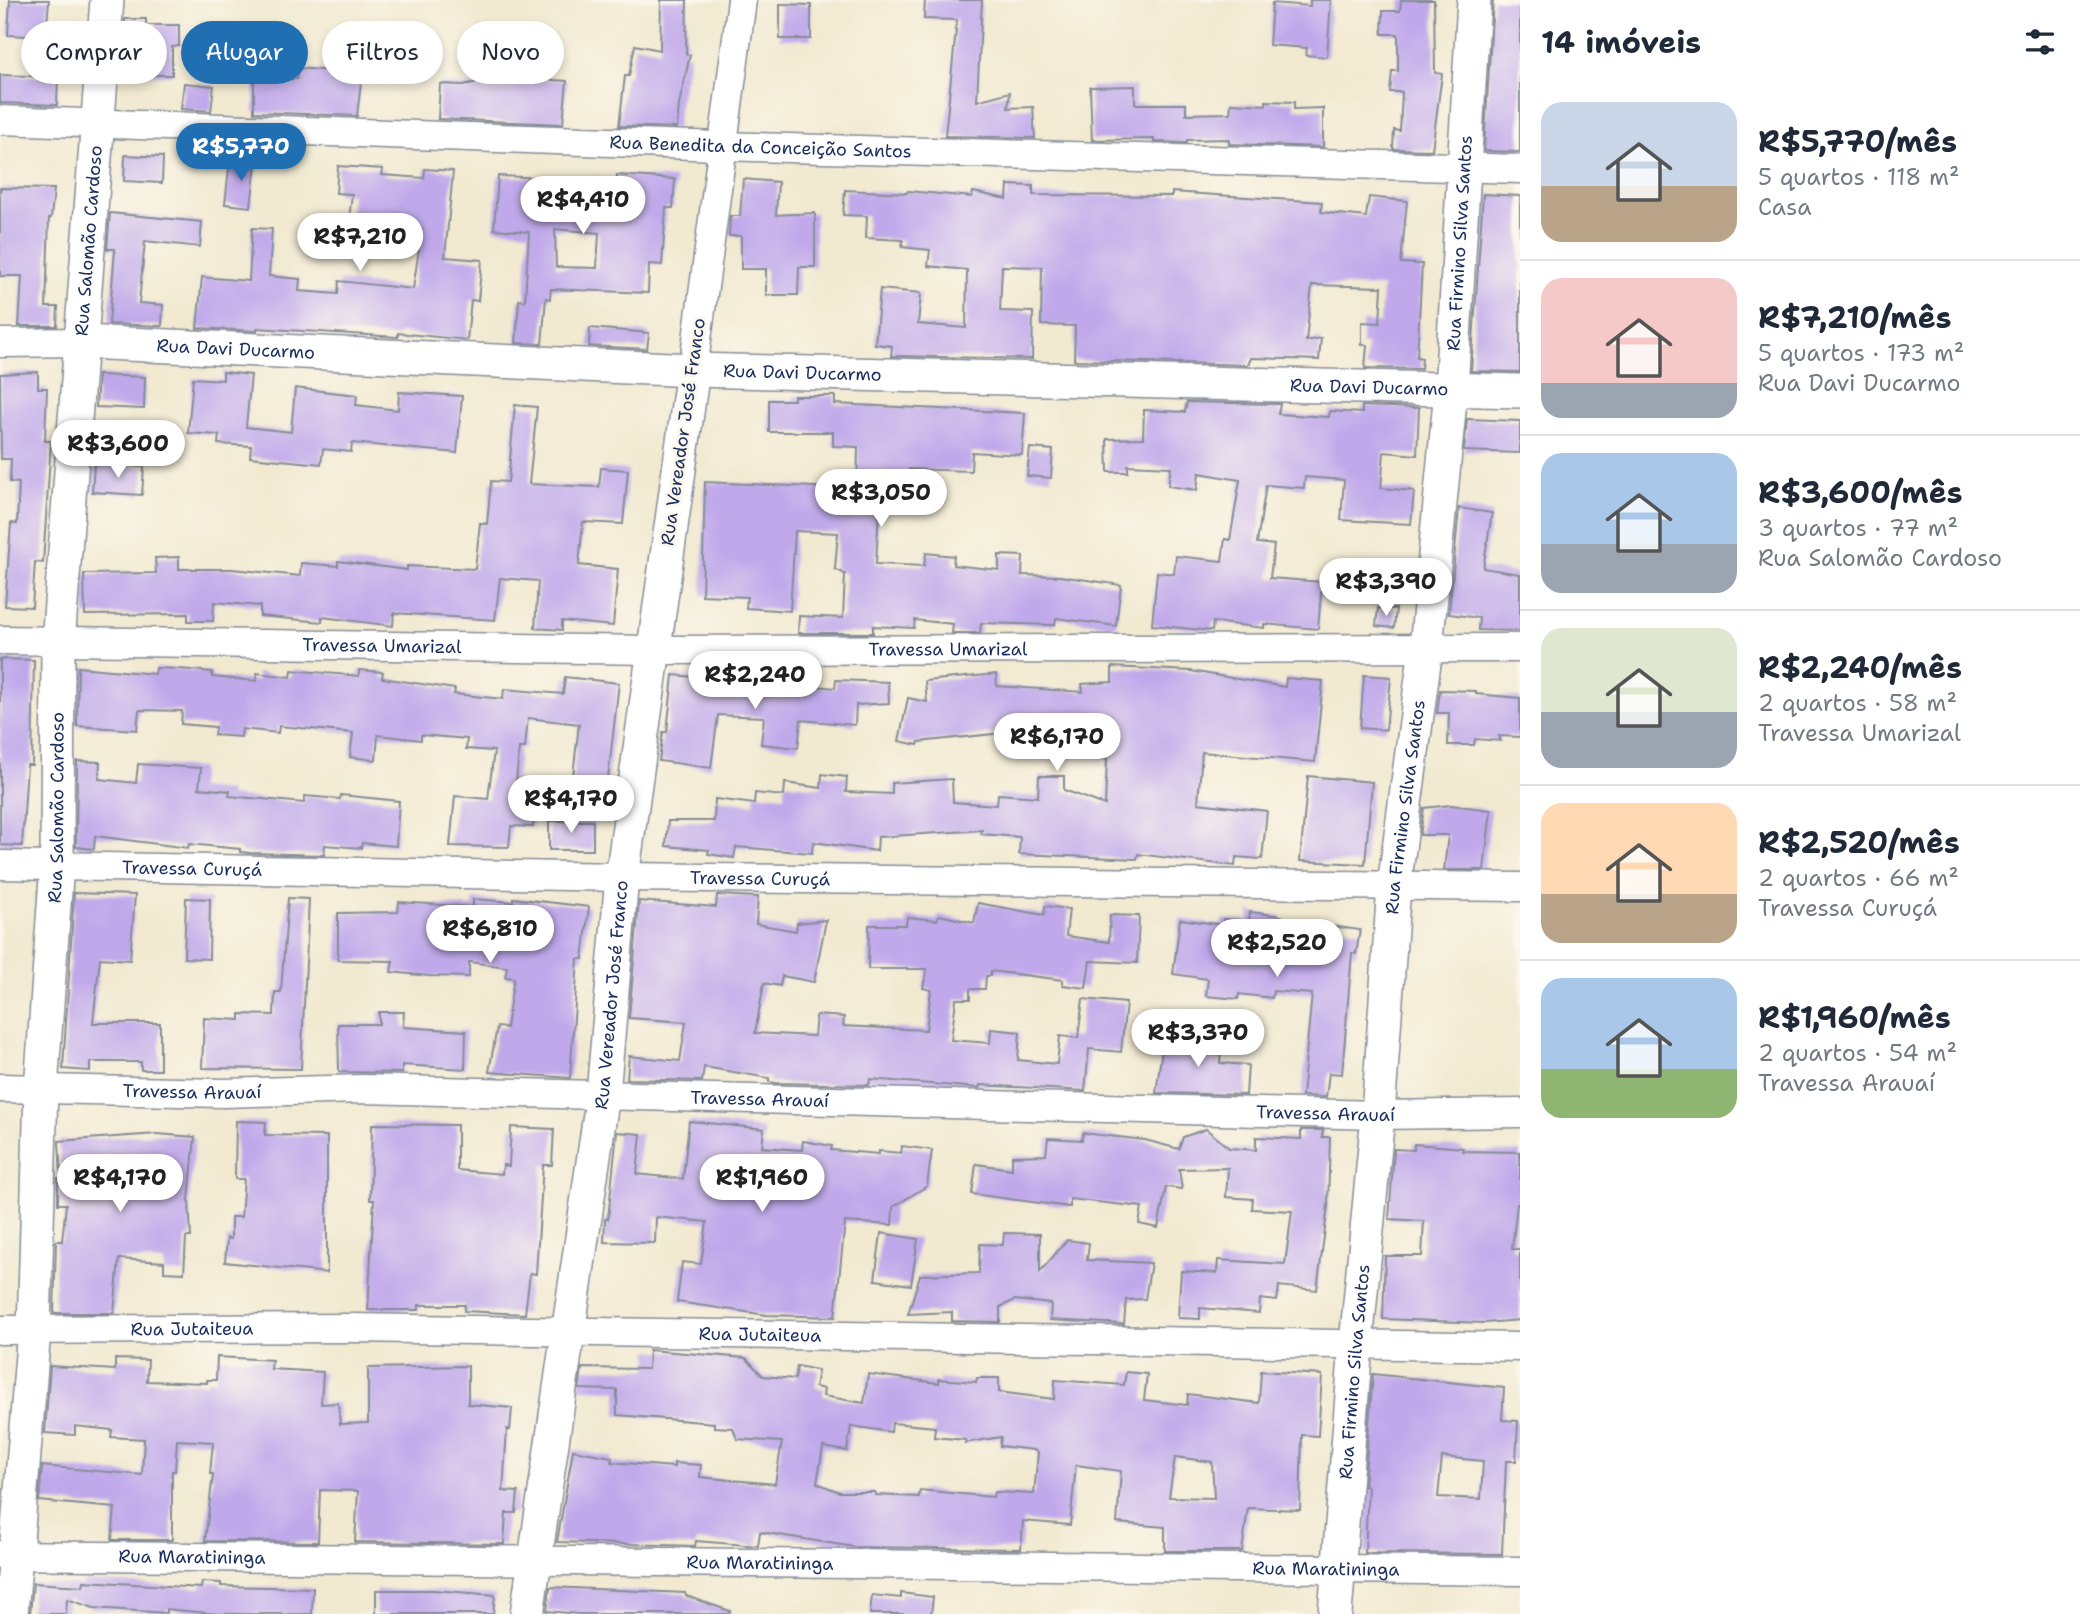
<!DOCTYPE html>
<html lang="pt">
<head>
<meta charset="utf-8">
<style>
  body { margin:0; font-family:"Shantell Sans",sans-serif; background:#f2f2f3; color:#1f2937; height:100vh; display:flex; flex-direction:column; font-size:26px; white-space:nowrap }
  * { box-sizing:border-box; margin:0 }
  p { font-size:23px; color:#747a83 }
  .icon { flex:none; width:38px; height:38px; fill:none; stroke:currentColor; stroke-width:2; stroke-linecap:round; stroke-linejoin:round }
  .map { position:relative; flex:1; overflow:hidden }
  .panel { display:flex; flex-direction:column; background:#fff; width:560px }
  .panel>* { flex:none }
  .hud { position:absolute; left:21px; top:21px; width:665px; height:63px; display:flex; gap:14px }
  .price { position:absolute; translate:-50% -60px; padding:0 16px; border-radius:24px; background:#fff; color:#222; font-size:23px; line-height:46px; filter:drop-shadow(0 2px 4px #0008) }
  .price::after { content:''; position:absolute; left:50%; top:42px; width:21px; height:16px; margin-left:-10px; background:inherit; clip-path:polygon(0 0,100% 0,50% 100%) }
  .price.current { background:#1f6fb2; color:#fff }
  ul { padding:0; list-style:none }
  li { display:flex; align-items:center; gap:21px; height:175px; padding:0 21px }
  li+li { border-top:2px solid #e0e1e3 }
  li span { display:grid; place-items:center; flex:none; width:196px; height:140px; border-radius:21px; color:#555 }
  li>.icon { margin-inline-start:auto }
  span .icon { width:84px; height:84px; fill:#fffc; stroke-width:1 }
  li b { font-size:30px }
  h2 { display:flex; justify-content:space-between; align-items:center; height:84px; padding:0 21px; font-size:30px }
  .pill { padding:0 24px; border-radius:32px; background:#fff; box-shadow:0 4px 10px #0003; font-size:24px; line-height:63px }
  .pill.current { background:#1f6fb2; color:#fff }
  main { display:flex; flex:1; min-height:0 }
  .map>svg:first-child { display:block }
  .building { fill:#c0a9eb; fill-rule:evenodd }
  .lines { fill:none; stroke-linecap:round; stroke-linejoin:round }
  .minor-casing { stroke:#868c97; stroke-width:31 }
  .tertiary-casing { stroke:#868c97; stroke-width:36 }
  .minor { stroke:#fff; stroke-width:28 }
  .tertiary { stroke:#fff; stroke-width:33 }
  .labels { text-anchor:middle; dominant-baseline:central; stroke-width:6; stroke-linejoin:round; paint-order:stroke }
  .street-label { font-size:18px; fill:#1b2f5e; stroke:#fbf7ec }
</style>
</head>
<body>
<main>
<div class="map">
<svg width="1520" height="1614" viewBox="0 0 1520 1614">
  <rect width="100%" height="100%" fill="#fbf7ec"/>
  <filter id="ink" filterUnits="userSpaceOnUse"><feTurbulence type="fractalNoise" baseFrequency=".0143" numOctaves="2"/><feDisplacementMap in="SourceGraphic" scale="14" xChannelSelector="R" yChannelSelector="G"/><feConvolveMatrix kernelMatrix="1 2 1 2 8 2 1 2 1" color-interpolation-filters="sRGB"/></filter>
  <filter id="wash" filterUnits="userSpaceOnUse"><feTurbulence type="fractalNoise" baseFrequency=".00686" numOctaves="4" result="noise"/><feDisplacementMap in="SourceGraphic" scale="28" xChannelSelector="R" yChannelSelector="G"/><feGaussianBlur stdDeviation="1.57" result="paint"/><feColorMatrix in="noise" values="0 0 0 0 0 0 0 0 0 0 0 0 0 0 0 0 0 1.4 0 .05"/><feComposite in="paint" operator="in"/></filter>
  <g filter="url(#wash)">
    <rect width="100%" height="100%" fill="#f1e9d0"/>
    <g id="blocks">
      <path class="building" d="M10,0H49L46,37L8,35Z
        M661,0H687L686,54L690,55L679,105L677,128L619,126L625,76H629L635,45L660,50Z
        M925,0H982L977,101L1010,92L1008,108L1033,107L1035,138L945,136L957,20L924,19Z
        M1310,0H1331L1327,57L1306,55L1307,48L1269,45L1272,3L1310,6Z
        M1401,0H1434L1435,73L1442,74L1432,150L1393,149L1394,130L1400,131L1402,92H1390L1392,71H1398V34H1382L1383,11H1400Z
        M1493,0H1520V152L1484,151Z
        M780,4L811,5V39H780Z
        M125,19H146V25H179V46L172,47V75H121Z
        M229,25H253L250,64L228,63Z
        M298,68L362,74L357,116L254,112V80L297,79Z
        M0,75L58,77L57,105L0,103Z
        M484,75L567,81L563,124L438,119L440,84L463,85L483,81Z
        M184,83L214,86L211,111L181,109Z
        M1135,86V104H1186V114L1230,113L1231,103L1266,105V101L1294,102V109L1323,108V147L1229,144V139L1187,140V143L1154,142V139L1092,140L1090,87Z
        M125,155L163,157L162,183L124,181Z
        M230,160L256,163L251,207L225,204Z
        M338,166L383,169L382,175L424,178L425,169L453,171L445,257L482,260L478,301L471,300L467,340L398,333V337L257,328V331L197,328L202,277L249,281L252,228L272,229L269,276L300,279L299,291L338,294L339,281L413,289L422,229L349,220L352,194L336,193Z
        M617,175L675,179L673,208H666L662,265L649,264L648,293L551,289L550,299L546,298L542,344L516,343L519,300L525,301L529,232L494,229L498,176L617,181ZM555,229L599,233L597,268L556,267Z
        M743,179L778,182L776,215L815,213V267H799L798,295H766V269H741V236H729L730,216H740Z
        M1008,185L1033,186V195L1172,196V192L1322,202L1321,212L1366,217L1369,197L1407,201L1401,263L1422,264L1417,357L1422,358L1421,369L1365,368L1367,345H1362V322L1380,323L1382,287L1312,285L1306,341L1321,338L1319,360L1251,358L1248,365L1074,360L1075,326L1041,325L1042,267L1002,266L1000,311L1033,312L1032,359L891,356L892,346L875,344L880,289L921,293L918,324L966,328L967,270L928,266L930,250L902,247L903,240L866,238L867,216L843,215L845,190L907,193L908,191L972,197L973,192L1007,199Z
        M0,188L54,189L51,218H49L46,307H58L57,326H19L22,276H0Z
        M1483,194L1520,196V372L1471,371Z
        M110,213L202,222L200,247L145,241L139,303L163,305L162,326L109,324L115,249H107Z
        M590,328L649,333L647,349L589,346Z
        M38,372V388H47L45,441H51L43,563L35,562L32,607L5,606L11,523L17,524L19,483L10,482L11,459H1L0,374Z
        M223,372L251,375L246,427L291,432L295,388L357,395L356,405L398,410L399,392L462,396L457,453L352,443L351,452L323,449L321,464L250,457L251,446L218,444L219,435L188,433L193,378L223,380Z
        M98,375L145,377L144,409L96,407Z
        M794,396H835V404L1025,413L1022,455L972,452L971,471L909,469V475L881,474L876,564L924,566L926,553L954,556L953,565L999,570V555L1023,556L1022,575L1060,576L1121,585L1116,626L1056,618L1055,625L981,623L980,633H952L953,624L915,620L914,628L873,626V633H798L799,616L843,618L845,574L835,569L838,533L795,531L790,611L746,608L747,597L702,595L705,482L857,489L858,447L833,446V432H769V400H794Z
        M1187,402L1280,404L1278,414L1329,417L1330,411L1362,413V406L1419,408L1417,455L1384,452L1381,488L1414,491L1411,524L1341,520L1344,480L1305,477L1304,488L1266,485L1257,543L1274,545L1270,578L1322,582L1318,629L1264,624V628L1213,622L1212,631L1152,625L1157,572L1174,574L1176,556L1222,561L1225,539L1230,540L1240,480L1199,473L1197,490L1168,486L1171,467L1128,465V472H1108L1107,439L1143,438L1144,410L1185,412Z
        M515,405L537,407L529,484L599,487L601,468L628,470L623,524L583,522L579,565L618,569L613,626L562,621V630L535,628L538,581L500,578L495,620L394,613L393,626L322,617V622L260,616V606L214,602L213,621H188V614L85,615L84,574L156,573L155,558L179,557V569H232L300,576L301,563L338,566V561L407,570V566L475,569L480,523L487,524L491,481L508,482Z
        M1467,419L1520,421V453L1464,451Z
        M1030,448L1053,450L1051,478L1027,476Z
        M94,464L144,467L142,495L92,492Z
        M1459,508L1492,513L1483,568L1520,574V631L1478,630L1479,618L1449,614Z
        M1378,608L1396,609L1394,628L1376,626Z
        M0,659L34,660L32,765H27L22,846L0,845Z
        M78,667L155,674L156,668L181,669L212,672V677L257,681V673L291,677L292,670L359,676V670L383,672L382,678L455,689L454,694L503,699L504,689L563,694L565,677L619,683L607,787L572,784L579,724L528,718L525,748H519L514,807L534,808L533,827L511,826L509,847L450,846L455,796L488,799L494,751L466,749L467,739L421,735V740L378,735L376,760L350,757L353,733L279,726L278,733L242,729L241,737L214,735L215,727L181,724L182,711L139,710L137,730L77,726Z
        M1112,667L1191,671L1285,687L1286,678L1323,681L1315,762L1202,752L1198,803L1267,811L1262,859L1236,857L1235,866L1138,854L1137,859L1019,854L1020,837L981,834L982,830L878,837L877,851L813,842L812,853L736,847L734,858L708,854L709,850L666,846L668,821H714L715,799L754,804L755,793L784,796L785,783L821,788L822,774L847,777L846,792L892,794V783L952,779L953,802L997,805L998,794L1038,797L1039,776H1064V790L1105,805L1107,759L1096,758L1101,724L1061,725V728L1001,723L1002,733L919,742L918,745L899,741L908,698L927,702L925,681L996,674L997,686L1083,692L1082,684L1112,682Z
        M729,671L759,673V680L835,688L836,680L888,682L889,703L856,705L855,725L801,720L798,748L761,744L764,717L718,715L711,768L659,761L663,732H667L673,675L729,680Z
        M1364,675L1391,677L1386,730L1360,728Z
        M1440,690L1476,691V694L1520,698V737L1499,736L1501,741L1475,739L1474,745H1448L1449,713H1437Z
        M77,761L100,762L99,779L136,783L138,764L201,768L199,788L230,791L229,796L304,803L305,796L340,799L341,795L399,801L396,846L362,843L361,848L325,845L324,855L250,853L240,852V849L189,844L188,848L95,836L94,849L76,847Z
        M1308,776L1372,782L1365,864L1300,861Z
        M1451,805L1491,810L1484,870H1444L1448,835H1420L1424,808Z
        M549,821H593V850H549Z
        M74,893L135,895L130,960L100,958L93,1023H160V1070H141V1062H90V1071L63,1069Z
        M717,895L758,897L756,924L796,931L797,923L826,920L814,982L782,976L780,986L764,983L755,1033L814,1036L816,1015L844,1017L843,1026L926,1030L931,990L923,988L927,969H868L869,925H906L907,917L937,920L939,915L974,923L978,903L1044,915L1045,906L1069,909L1066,936L1109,942L1110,915L1139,916L1137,963L1090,961L1086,988L1063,985V980L991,971L990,976H986L985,989H970V999H956L951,1040L990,1043L991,1029L1020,1032L1018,1060L1057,1064L1060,1036L1078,1038L1083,999L1126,1003L1121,1052L1089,1049L1085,1091L980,1085L979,1088L870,1079L869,1085L776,1083L769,1082V1078L704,1067L702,1081L627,1079L629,1056L680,1061L686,1022L629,1018L639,901L716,907Z
        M186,898L210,899L209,959L184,958Z
        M288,898L309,899L301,1069L202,1068L204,1018L240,1020V1014L274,1015L275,992H281Z
        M513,898L589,907L583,959H578L570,1078L489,1072L497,1027L506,1028L514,978L505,977L507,967L469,962V977L429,976L391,972L393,961L338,960V913L398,912L399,902L473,907V899L513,902Z
        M1250,912L1282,916L1278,949L1327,952L1330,926L1360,930L1356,954L1352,953L1342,1074L1329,1073L1326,1097L1302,1096L1312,994L1273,991L1272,998L1239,994L1238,999L1206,996L1208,979L1173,974L1180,919L1223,925V919L1249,921Z
        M379,1012H404L403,1027L466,1031L465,1069L402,1065V1073L339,1072L338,1024H379Z
        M1164,1034L1214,1043L1221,1046L1220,1063L1248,1065L1246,1095L1156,1093Z
        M236,1121L266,1122L265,1135L327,1136V1273L225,1262L227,1238L231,1239V1217H241L244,1179H235Z
        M689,1121L764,1129L762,1147L802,1150L803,1141L832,1146L831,1150L879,1154V1151L901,1153L902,1146L932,1150L927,1186L893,1207L892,1225L845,1222L835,1317L767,1315L677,1302L682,1262L701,1264L707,1222L656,1217L655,1243L604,1242L605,1219H608L617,1132L641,1134L637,1174L683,1179Z
        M372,1124L457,1125V1170L502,1174L503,1165L509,1166L511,1127L554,1129L552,1165H543L536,1274L530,1273L525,1314L464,1311L465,1305H419V1310H368L374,1200H370Z
        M1206,1129L1229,1148L1256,1150V1137L1301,1139V1130H1323L1322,1137H1330L1328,1206L1317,1290L1279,1286L1277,1301L1260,1299L1259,1313L1200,1308V1319L1178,1318L1181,1271L1217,1273L1218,1260L1285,1264L1292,1211L1252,1209L1253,1199L1226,1197L1228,1168L1179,1169L1182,1189L1166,1187L1158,1228L1139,1224L1142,1207L1070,1199V1207L972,1194L976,1164L1012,1169V1156L1046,1155L1048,1138L1082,1140L1083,1133L1145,1140L1179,1149L1183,1137Z
        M157,1134L195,1137L189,1200L191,1237H186L184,1273L164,1272V1262L119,1259L114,1313H54L56,1241H62L66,1204H58V1178H61L59,1141Z
        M1414,1144L1463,1148L1462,1151L1520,1152V1204H1517L1512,1249H1520V1320L1485,1323L1383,1319L1385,1256H1422L1424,1221L1389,1219L1394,1149L1414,1150Z
        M881,1233L918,1239L911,1285L875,1280Z
        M1004,1233L1040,1234V1272L1067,1240L1089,1243L1087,1260L1151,1263L1145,1299L1126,1300L1124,1324L1050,1320L1051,1304L1015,1300L1000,1307V1322L952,1321V1312L908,1314L920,1275L979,1273L980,1244L1003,1245Z
        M649,1350L746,1358L763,1376L795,1379L797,1366L818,1370L815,1387L824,1389L823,1396L864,1403L868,1374L939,1383V1379L976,1382L977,1378H999V1392L1054,1399L1055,1380L1124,1385L1126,1372L1147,1374L1144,1400L1187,1405L1188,1394L1259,1403L1261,1371L1322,1375L1318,1436L1302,1435L1300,1510L1248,1508L1242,1551H1165V1527L1117,1523L1121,1471L1076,1465L1070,1525L1023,1521L1021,1549L854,1547L760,1532L758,1546L696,1541L695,1546L557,1542L573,1450L612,1457L611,1462L674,1467V1463L701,1465L700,1477L775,1484L782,1442L737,1439L733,1428L714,1427V1423L617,1415V1390L579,1389L582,1368L648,1369ZM892,1423L935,1427L934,1437L966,1440L965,1443L1001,1437L1000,1446L1034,1450L1038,1453L1034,1494L994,1492L993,1497L920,1490L919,1497L875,1495V1492H839L817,1483L823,1447L847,1451L851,1426L891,1432ZM1175,1457L1212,1462L1214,1498L1169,1497Z
        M217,1357L272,1360L271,1369L323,1372L321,1404L338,1403L340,1424L368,1423V1368L468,1366V1404L512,1408L510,1430L507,1429L503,1491L518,1492L516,1513H506L504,1544L355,1542L358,1491L320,1490L318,1542L205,1541L213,1474H210L213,1442L177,1440L175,1471H172V1540H112L115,1508L39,1501L42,1466L142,1475L144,1439L111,1437L112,1430L75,1426V1435L45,1433L50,1366L115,1370V1359L148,1360L147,1381L207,1383V1380H216Z
        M1373,1374L1504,1388L1502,1420L1518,1421L1516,1461H1506L1502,1554L1365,1553L1368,1487L1364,1486ZM1442,1457L1483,1461L1481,1499L1438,1497Z
        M84,1581L201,1588L202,1582L221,1583V1586L313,1588L312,1614H218L166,1609V1613L94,1608L67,1599L66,1614H30L33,1583L83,1586Z
        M550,1587L685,1593L686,1596L730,1611L729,1614H579L547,1611Z
        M376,1590H433L495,1595L493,1614H376Z
        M901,1593L933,1597L931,1614H870L872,1595L901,1598Z"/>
    </g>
  </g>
  <g filter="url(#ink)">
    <use href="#blocks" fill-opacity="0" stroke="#868c97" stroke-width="2"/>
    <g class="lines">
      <defs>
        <g id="minor">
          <path id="s1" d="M0,120L720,146L1520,169"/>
          <path d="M0,343L82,342"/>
          <path d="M693,370L742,0"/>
          <path id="s2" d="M0,640L653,650L1520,648"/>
          <path id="s3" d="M0,865L622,877L1520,887"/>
          <path id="s4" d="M0,1088L223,1093L363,1089L1378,1115L1520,1113"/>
          <path id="s5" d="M0,1330L352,1328L1520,1347"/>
          <path id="s6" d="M0,1555L1520,1571"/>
        </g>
        <g id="tertiary">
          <path id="s7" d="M82,342L693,370L1520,391"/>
          <path id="s8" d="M11,1614L34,1330L41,1089L57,864L58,643L107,0"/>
          <path id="s9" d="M527,1614L603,1094L622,877L693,370"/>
          <path id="s10" d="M1335,1614L1356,1344L1378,1115L1394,886L1426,648L1451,390L1474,0"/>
        </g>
      </defs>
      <use href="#minor" class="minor-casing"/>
      <use href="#tertiary" class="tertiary-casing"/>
      <use href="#minor" class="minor"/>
      <use href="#tertiary" class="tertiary"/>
    </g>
  </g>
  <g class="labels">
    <g class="street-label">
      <text stroke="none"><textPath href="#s1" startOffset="761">Rua Benedita da Conceição Santos</textPath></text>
      <text stroke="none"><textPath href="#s8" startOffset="1376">Rua Salomão Cardoso</textPath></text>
      <text stroke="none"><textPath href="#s10" startOffset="1377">Rua Firmino Silva Santos</textPath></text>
      <text stroke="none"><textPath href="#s7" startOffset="154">Rua Davi Ducarmo</textPath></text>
      <text stroke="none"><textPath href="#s7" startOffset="721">Rua Davi Ducarmo</textPath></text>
      <text stroke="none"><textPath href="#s7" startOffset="1288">Rua Davi Ducarmo</textPath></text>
      <text transform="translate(683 432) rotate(-82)">Rua Vereador José Franco</text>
      <text stroke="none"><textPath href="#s2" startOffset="382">Travessa Umarizal</textPath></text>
      <text stroke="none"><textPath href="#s2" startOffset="948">Travessa Umarizal</textPath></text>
      <text stroke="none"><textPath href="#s8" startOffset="808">Rua Salomão Cardoso</textPath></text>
      <text stroke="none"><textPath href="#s10" startOffset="810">Rua Firmino Silva Santos</textPath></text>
      <text stroke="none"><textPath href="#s3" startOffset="192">Travessa Curuçá</textPath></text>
      <text stroke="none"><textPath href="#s3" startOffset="760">Travessa Curuçá</textPath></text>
      <text stroke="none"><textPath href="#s9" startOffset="625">Rua Vereador José Franco</textPath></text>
      <text stroke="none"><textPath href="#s4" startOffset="192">Travessa Arauaí</textPath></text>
      <text stroke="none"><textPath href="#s4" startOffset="760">Travessa Arauaí</textPath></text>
      <text stroke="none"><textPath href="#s4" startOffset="1326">Travessa Arauaí</textPath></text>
      <text stroke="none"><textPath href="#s5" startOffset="192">Rua Jutaiteua</textPath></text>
      <text stroke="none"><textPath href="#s5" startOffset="760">Rua Jutaiteua</textPath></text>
      <text stroke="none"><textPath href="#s10" startOffset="243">Rua Firmino Silva Santos</textPath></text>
      <text stroke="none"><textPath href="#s6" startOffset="192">Rua Maratininga</textPath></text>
      <text stroke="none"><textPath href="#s6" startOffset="760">Rua Maratininga</textPath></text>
      <text stroke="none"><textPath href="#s6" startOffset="1326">Rua Maratininga</textPath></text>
    </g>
  </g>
</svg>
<b class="price current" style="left:241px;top:183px">R$5,770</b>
<b class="price" style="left:583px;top:236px">R$4,410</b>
<b class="price" style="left:360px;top:273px">R$7,210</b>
<b class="price" style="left:118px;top:480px">R$3,600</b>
<b class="price" style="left:881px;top:529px">R$3,050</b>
<b class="price" style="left:1386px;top:618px">R$3,390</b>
<b class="price" style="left:755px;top:711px">R$2,240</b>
<b class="price" style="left:1057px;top:773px">R$6,170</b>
<b class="price" style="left:571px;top:835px">R$4,170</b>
<b class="price" style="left:490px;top:965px">R$6,810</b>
<b class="price" style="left:1277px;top:979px">R$2,520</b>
<b class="price" style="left:1198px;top:1069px">R$3,370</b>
<b class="price" style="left:120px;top:1214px">R$4,170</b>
<b class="price" style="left:762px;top:1214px">R$1,960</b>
<div class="hud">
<a class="pill">Comprar</a>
<a class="pill current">Alugar</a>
<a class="pill">Filtros</a>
<a class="pill">Novo</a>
</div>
</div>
<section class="panel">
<h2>14 imóveis<svg class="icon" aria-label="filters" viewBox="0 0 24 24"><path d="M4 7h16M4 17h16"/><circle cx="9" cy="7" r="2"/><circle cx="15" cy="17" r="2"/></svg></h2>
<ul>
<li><span style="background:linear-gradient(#c9d6e8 60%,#b9a48a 0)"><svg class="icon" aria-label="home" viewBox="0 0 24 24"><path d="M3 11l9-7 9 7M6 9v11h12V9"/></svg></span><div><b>R$5,770/mês</b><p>5 quartos · 118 m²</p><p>Casa</p></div></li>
<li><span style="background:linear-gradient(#f6c9c9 75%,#9aa5b1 0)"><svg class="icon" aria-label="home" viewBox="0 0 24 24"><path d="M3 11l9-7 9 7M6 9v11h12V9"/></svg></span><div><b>R$7,210/mês</b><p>5 quartos · 173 m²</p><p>Rua Davi Ducarmo</p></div></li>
<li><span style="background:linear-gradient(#a9c7e8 65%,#9aa5b1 0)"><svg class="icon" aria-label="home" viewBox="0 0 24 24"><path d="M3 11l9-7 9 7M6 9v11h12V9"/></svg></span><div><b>R$3,600/mês</b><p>3 quartos · 77 m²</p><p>Rua Salomão Cardoso</p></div></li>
<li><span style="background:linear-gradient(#dfe7d0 60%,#9aa5b1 0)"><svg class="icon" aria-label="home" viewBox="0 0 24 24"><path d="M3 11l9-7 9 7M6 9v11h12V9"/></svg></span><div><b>R$2,240/mês</b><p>2 quartos · 58 m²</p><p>Travessa Umarizal</p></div></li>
<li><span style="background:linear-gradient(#ffd9b3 65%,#b9a48a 0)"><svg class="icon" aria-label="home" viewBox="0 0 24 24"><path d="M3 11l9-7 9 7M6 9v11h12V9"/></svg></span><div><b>R$2,520/mês</b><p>2 quartos · 66 m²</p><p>Travessa Curuçá</p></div></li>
<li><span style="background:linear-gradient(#a9c7e8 65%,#8fb573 0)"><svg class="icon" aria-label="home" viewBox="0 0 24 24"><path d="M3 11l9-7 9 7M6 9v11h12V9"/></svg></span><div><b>R$1,960/mês</b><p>2 quartos · 54 m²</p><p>Travessa Arauaí</p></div></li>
</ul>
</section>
</main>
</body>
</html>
